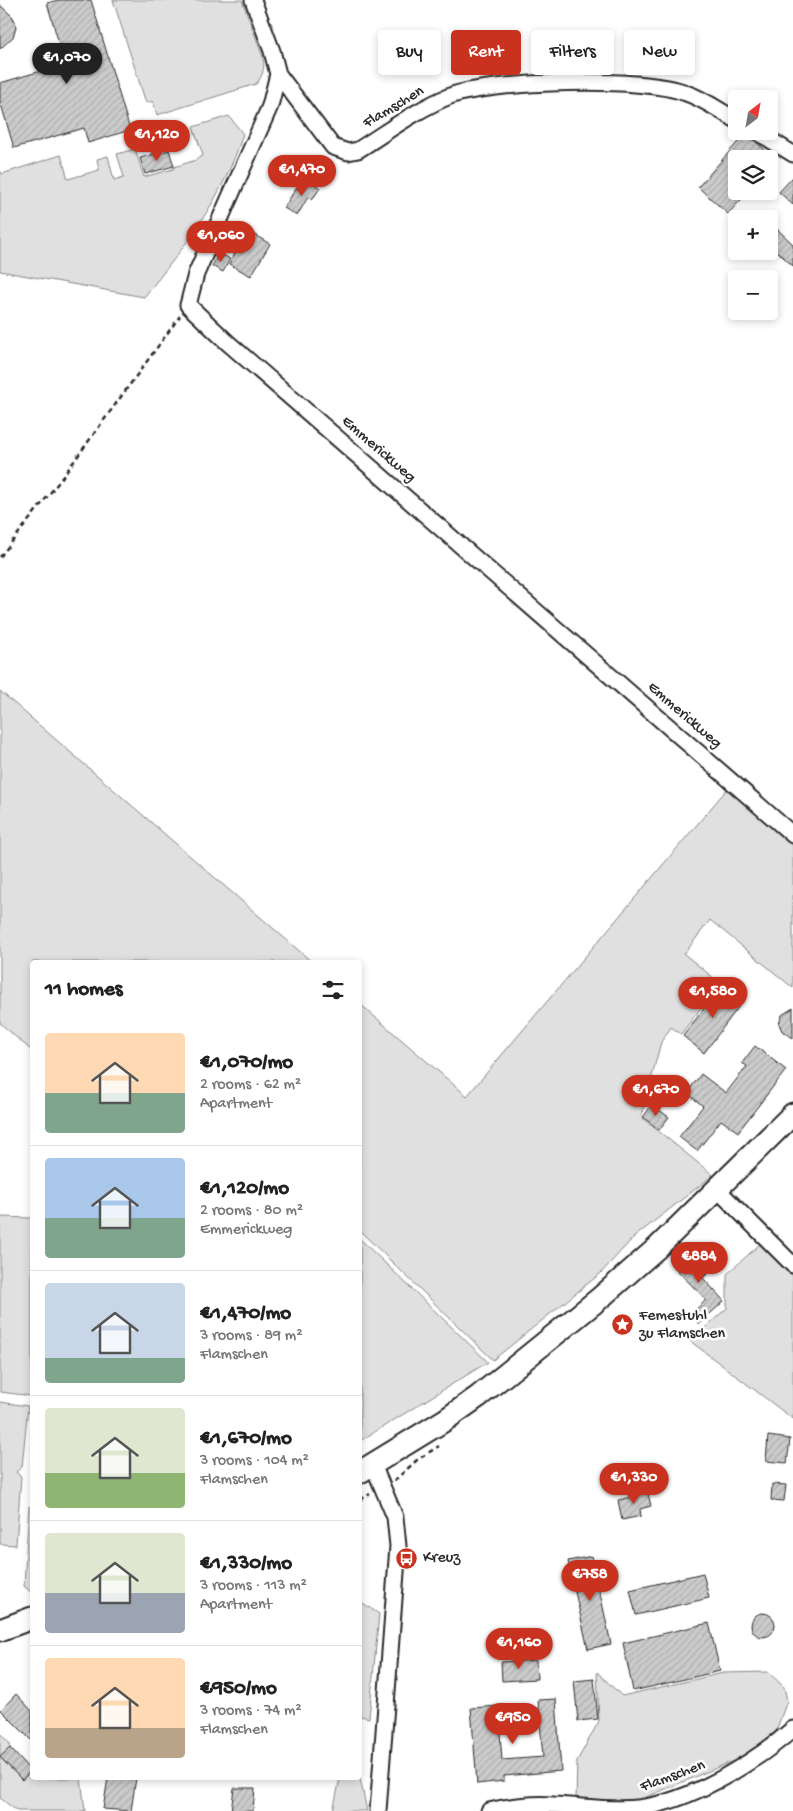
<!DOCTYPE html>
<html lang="en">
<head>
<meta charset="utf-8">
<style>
  body { margin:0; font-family:"Gochi Hand",sans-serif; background:#f2f2f2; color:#222; height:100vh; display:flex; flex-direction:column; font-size:19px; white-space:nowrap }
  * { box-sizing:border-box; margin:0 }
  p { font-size:16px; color:#767676 }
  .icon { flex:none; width:28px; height:28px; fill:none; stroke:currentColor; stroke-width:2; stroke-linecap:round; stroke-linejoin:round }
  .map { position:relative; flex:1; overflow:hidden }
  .side { position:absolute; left:30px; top:960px; width:332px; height:820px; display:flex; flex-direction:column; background:#fff; border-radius:5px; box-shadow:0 2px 8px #0003 }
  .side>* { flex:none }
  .hud { position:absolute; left:378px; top:30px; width:340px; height:45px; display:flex; gap:10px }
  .needle { width:32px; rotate:31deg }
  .fabs { position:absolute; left:728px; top:90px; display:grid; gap:10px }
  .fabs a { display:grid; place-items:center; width:50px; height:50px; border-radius:5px; background:#fff; box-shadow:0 2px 8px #0003; font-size:25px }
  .price { position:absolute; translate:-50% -42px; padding:0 11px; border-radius:18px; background:#c8321e; color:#fff; font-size:16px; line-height:32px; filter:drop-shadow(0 1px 2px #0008) }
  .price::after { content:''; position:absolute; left:50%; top:30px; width:15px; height:11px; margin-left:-8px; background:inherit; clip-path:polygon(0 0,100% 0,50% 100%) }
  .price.active { background:#222; color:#fff }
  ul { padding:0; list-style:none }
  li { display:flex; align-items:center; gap:15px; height:125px; padding:0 15px }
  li+li { border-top:1px solid #e0e0e0 }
  li span { display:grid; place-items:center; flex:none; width:140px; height:100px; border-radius:5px; color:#555 }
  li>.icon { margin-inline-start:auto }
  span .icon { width:60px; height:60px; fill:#fffc; stroke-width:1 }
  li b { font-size:21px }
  h2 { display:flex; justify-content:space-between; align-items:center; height:60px; padding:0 15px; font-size:21px }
  .chip { padding:0 18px; border-radius:5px; background:#fff; box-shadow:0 2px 8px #0003; font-size:18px; line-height:45px }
  .chip.active { background:#c8321e; color:#fff }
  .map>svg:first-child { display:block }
  .green { fill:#e0e0e0; stroke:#868686 }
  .building { fill:url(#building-hatch); stroke:#2b2b2b }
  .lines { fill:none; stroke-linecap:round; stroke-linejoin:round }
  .minor-casing { stroke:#2b2b2b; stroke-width:19 }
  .secondary-casing { stroke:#2b2b2b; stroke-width:25 }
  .path { stroke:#2b2b2b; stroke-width:2.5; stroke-dasharray:5 4; stroke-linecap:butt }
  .minor { stroke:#fff; stroke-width:15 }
  .secondary { stroke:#fff; stroke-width:21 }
  .labels { text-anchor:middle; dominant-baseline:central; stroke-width:5; stroke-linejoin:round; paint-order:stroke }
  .street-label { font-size:16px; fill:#2b2b2b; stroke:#fff }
  .poi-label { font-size:16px; fill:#2b2b2b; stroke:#fff; text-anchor:start }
</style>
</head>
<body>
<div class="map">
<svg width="793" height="1811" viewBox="0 0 793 1811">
  <defs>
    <pattern id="building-hatch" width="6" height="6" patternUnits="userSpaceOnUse" patternTransform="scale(1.25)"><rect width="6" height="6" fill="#cbcbcb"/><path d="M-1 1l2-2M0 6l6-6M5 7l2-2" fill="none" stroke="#aeaeae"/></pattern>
  </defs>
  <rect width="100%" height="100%" fill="#fff"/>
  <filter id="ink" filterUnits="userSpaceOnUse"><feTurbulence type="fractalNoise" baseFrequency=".02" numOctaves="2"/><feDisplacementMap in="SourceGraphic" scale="10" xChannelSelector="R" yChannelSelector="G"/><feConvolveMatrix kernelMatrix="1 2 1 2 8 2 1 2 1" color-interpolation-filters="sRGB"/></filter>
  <g filter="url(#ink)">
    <path class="green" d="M113,0H242L263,57C265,68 263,76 256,84L157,115L153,101L146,103Z
      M229,116L243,134C222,200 186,245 144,297L0,271V170L2,174L61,155L68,179L99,170L97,159L108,156L114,180L124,177L117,154L135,149L144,177L173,169L174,167L196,160L203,155L193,127Z
      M0,691L312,962H32V1051L0,1023Z
      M728,788L793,844V988L710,920L684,954L720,983L681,1034L671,1027L661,1042L641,1117L713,1175L633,1238L601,1273L493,1360L360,1231V1004L467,1096Z
      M0,1217L32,1218V1396L0,1392Z
      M360,1239L488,1362L360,1441Z
      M760,1244L793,1276V1419L690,1341L727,1308V1274Z
      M0,1402L28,1406L22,1467L16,1472L21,1477L16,1545L0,1544Z
      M29,1506L32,1509V1593L24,1586Z
      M360,1601L379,1614L369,1718L360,1716Z
      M597,1672L622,1696L723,1673L768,1672L784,1687L787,1701L776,1731L745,1756L637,1801L576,1799L577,1761L599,1721Z
      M0,1733L10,1744V1748L0,1757L22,1780L32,1770V1778H81L85,1811H17L0,1798Z
      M340,1778H360L367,1811H333Z"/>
    <path class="building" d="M58,0H91L130,130L88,143L84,128L14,148L0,101V83L65,64L47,3Z
      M0,5L13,17L16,27L13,37L0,49Z
      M746,133L775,159H736V191H749L728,214L698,187Z
      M169,150L174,166L145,174L140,158Z
      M793,177V205L779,192Z
      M306,178L320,188L312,200L308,197L297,216L284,208L296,188L297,189Z
      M776,228L793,244V266L769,244V236Z
      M248,231L270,244L251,276L229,264Z
      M219,253L230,259L223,272L212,266Z
      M722,985L743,1001L704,1053L683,1036Z
      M793,1008V1038L782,1031L779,1024L782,1015Z
      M755,1046L786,1070L738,1132L721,1120L697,1151L679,1137L703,1106L687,1093L701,1074L726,1093L747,1066L742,1063Z
      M652,1105L669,1117L659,1130L643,1117Z
      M694,1249L712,1269L703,1278L724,1301L699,1324L690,1315L706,1300L674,1267Z
      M768,1436L790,1439L787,1463L766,1461Z
      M772,1484L786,1485L784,1501L771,1500Z
      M647,1489L651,1506L640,1509L641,1516L622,1520L618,1500L636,1496L635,1492Z
      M592,1556L611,1644L588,1649L568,1561Z
      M703,1573L709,1598L636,1615L630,1590Z
      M751 1625a12 12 0 1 1 24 0a12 12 0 1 1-24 0Z
      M709,1623L720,1671L633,1691L623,1643Z
      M536,1660L537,1679L502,1681L501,1662Z
      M594,1679L598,1719L578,1721L574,1681Z
      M16,1694L32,1711V1741L1,1710Z
      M556,1699L561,1771L504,1776V1781L477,1784L471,1708L498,1706L502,1760L543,1757L538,1700Z
      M10,1748L31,1771L22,1780L0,1757Z
      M108,1778H136L131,1811L103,1809Z
      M234,1788H255L253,1811H231Z"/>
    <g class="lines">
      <defs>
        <path id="minor" d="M253,0L272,51L278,74L270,106L196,274L188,305L227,342L793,835
          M278,74L333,147L348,152L358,150C387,132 417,109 450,96C490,81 646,76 686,93C704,99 720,111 736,120
          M756,131L793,154
          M718,1190L793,1265
          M373,1465L395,1517L398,1546L378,1811
          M489,1811C511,1806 532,1803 554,1805C582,1806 610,1811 638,1808C690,1802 754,1763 793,1729"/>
        <path id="secondary" d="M360,1472L445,1420L479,1396L600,1298L657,1248L793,1114
          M0,1630L32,1618"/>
      </defs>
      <use href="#minor" class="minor-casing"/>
      <use href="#secondary" class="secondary-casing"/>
      <path class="path" d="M0,557L58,483L180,316
        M394,1481L417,1460L439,1446
        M360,1500L370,1494"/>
      <use href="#minor" class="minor"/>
      <use href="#secondary" class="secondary"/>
    </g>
  </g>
  <defs>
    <symbol id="sight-disc" viewBox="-11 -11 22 22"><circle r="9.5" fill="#c8321e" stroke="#fff"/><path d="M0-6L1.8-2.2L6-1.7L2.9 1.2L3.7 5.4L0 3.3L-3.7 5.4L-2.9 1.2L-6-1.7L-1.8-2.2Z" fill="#fff"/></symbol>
    <symbol id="bus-disc" viewBox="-11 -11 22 22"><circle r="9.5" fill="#c8321e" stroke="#fff"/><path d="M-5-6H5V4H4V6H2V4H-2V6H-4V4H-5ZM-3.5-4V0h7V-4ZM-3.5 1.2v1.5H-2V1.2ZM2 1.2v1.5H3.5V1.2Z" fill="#fff"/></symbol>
  </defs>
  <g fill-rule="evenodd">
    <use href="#sight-disc" x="610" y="1312" width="25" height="25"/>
    <use href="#bus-disc" x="394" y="1546" width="25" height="25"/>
  </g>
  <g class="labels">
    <g class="street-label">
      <text transform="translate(394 108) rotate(-31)">Flamschen</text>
      <text transform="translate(378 450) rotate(41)">Emmerickweg</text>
      <text transform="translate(684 716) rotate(41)">Emmerickweg</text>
      <text transform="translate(673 1777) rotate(-20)">Flamschen</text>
    </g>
    <g class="poi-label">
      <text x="639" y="1316">Femestuhl<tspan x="639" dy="18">zu Flamschen</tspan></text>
      <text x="423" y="1558">Kreuz</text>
    </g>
  </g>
</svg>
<div class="fabs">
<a><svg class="needle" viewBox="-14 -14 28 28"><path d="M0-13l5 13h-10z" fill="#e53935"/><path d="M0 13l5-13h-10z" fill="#767676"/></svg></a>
<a><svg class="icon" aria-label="layers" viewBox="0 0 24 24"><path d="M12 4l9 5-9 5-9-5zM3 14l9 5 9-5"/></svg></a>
<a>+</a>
<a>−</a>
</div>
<b class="price active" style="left:67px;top:85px">€1,070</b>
<b class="price" style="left:157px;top:162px">€1,120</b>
<b class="price" style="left:302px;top:197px">€1,470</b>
<b class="price" style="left:221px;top:263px">€1,060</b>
<b class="price" style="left:713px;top:1019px">€1,580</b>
<b class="price" style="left:656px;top:1117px">€1,670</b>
<b class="price" style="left:699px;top:1284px">€884</b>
<b class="price" style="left:634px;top:1505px">€1,330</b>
<b class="price" style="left:590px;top:1602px">€758</b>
<b class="price" style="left:519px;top:1670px">€1,160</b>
<b class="price" style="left:513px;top:1745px">€950</b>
<div class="hud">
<a class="chip">Buy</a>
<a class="chip active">Rent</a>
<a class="chip">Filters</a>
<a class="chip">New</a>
</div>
<section class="side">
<h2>11 homes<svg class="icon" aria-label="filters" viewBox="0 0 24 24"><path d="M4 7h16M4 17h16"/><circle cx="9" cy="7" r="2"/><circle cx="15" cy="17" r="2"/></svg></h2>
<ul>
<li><span style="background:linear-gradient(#ffd9b3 60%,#7fa58c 0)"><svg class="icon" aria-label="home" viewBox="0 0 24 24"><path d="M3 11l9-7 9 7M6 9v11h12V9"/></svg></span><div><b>€1,070/mo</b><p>2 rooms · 62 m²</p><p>Apartment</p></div></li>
<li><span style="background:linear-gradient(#a9c7e8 60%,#7fa58c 0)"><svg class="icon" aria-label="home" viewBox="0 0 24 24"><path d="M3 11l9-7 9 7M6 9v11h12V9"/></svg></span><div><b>€1,120/mo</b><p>2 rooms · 80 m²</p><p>Emmerickweg</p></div></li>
<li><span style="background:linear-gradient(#c9d6e8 75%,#7fa58c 0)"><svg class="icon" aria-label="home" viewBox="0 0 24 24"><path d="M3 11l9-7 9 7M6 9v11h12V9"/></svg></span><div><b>€1,470/mo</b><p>3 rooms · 89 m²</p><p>Flamschen</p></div></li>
<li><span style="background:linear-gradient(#dfe7d0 65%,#8fb573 0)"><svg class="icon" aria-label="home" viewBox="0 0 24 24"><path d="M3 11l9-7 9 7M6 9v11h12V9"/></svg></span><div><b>€1,670/mo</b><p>3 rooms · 104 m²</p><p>Flamschen</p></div></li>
<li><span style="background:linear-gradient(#dfe7d0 60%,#9aa5b1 0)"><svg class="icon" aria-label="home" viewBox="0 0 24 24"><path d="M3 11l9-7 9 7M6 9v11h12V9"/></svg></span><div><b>€1,330/mo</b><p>3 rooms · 113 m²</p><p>Apartment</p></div></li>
<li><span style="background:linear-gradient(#ffd9b3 70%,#b9a48a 0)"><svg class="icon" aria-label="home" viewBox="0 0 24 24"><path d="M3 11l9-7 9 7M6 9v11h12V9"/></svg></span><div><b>€950/mo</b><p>3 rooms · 74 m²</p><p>Flamschen</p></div></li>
</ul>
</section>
</div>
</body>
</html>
